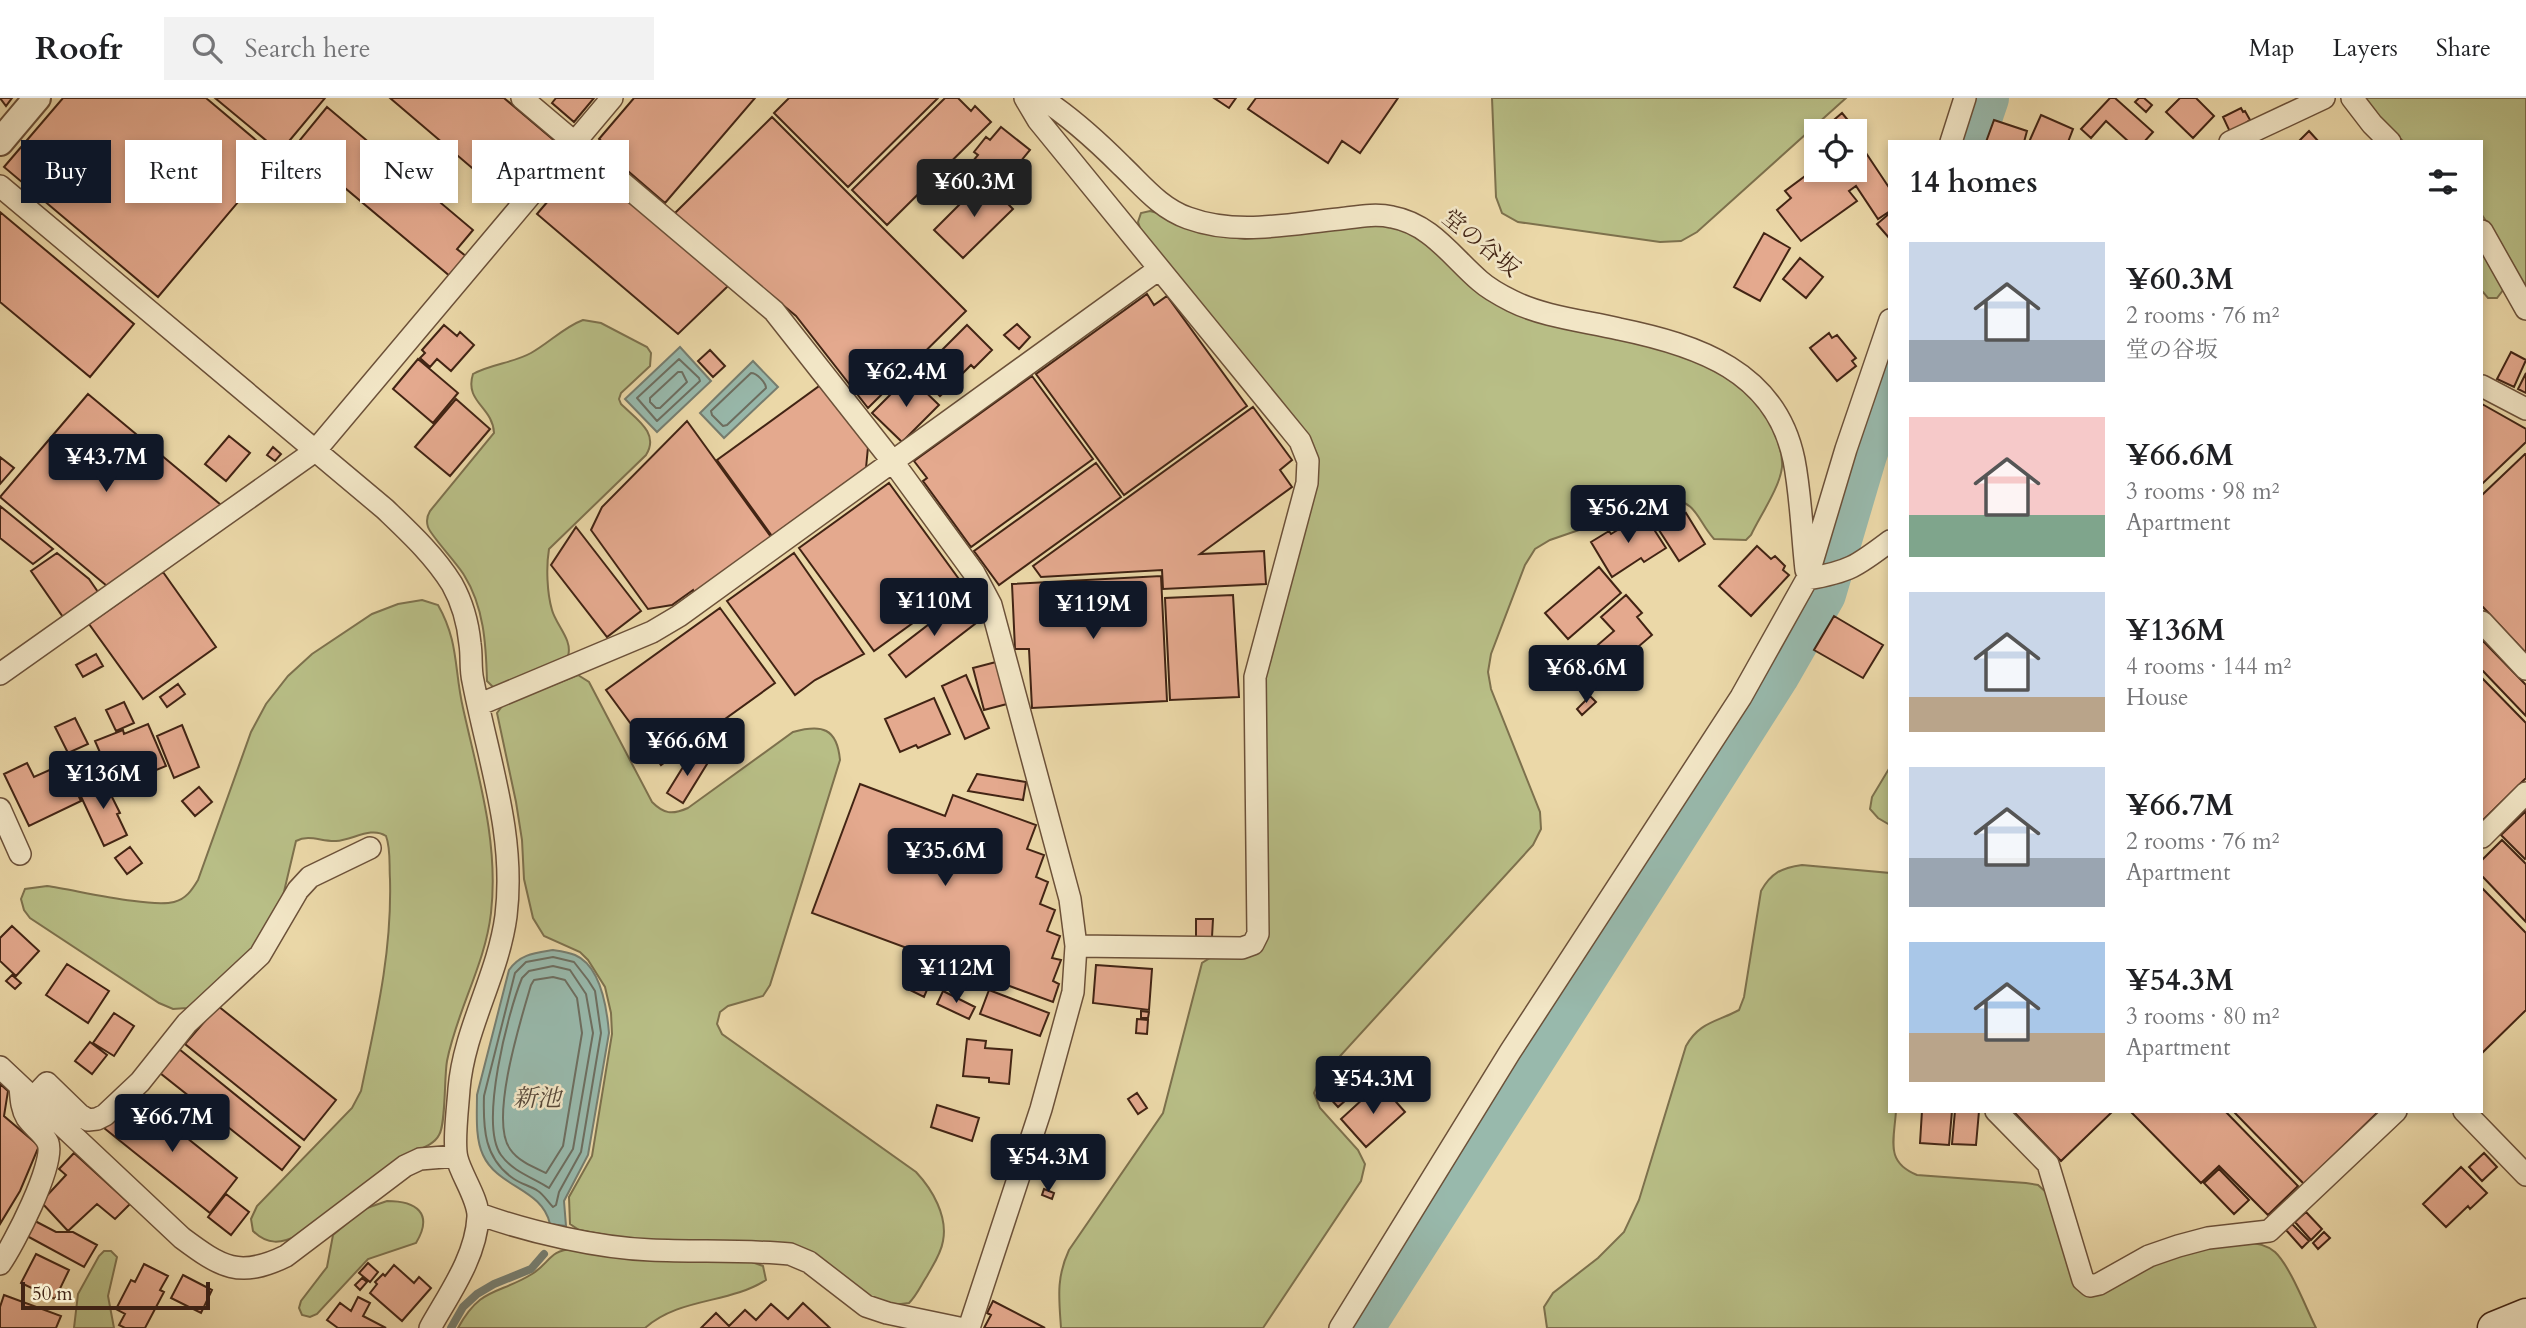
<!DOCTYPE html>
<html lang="en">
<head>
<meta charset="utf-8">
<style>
  body { margin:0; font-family:Cardo,"Noto Serif JP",serif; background:#f2f2f2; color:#202124; height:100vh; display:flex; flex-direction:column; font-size:26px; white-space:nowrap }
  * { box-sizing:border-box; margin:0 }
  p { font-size:23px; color:#757577 }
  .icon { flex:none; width:38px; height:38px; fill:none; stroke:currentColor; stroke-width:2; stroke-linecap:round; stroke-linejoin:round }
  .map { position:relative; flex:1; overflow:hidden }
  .side { position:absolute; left:1888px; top:42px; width:595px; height:973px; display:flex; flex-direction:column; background:#fff; border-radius:0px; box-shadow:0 4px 10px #0003 }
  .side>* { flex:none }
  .guide { position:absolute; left:21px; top:42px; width:665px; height:63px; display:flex; gap:14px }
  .controls { position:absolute; left:1804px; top:21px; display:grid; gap:14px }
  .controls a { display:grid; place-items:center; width:63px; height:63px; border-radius:0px; background:#fff; box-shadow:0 4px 10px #0003; font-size:35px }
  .scale { position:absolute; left:21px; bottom:18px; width:189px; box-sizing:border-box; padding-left:7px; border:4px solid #422414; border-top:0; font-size:19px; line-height:24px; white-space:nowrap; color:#422414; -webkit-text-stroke:5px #f2e6c6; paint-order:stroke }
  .price { position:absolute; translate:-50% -60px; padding:0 16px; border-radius:7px; background:#111827; color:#fff; font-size:23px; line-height:46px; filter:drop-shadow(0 2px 4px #0008) }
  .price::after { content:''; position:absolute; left:50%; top:42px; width:21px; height:16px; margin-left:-10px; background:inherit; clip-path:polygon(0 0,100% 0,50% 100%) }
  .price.active { background:#222; color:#fff }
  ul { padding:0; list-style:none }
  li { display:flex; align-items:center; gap:21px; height:175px; padding:0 21px }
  li span { display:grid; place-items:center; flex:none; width:196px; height:140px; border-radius:0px; color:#555 }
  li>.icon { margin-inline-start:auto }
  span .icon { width:84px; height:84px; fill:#fffc; stroke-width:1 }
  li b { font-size:30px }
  h2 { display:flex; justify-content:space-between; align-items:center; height:84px; padding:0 21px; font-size:30px }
  .chip { padding:0 24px; border-radius:0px; background:#fff; box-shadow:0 4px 10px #0003; font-size:24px; line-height:63px }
  .chip.active { background:#111827; color:#fff }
  header { display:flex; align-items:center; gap:42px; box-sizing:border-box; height:98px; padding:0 35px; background:#fff; border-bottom:2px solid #e0e0e0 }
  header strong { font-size:33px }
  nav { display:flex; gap:38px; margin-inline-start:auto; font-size:24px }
  .search { width:490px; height:63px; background:#f2f2f2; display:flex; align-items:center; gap:18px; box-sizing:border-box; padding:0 24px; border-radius:0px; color:#757577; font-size:26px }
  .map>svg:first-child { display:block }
  .green { fill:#b8be86; stroke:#7d714d; stroke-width:2 }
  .water { fill:#98b9ac; stroke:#767d6f; stroke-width:2 }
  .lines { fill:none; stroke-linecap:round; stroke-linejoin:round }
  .shore { stroke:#6d6e60; stroke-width:2 }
  .stream { stroke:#767d6f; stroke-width:8 }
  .river { stroke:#98b9ac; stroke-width:46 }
  .building { fill:#e4a98e; stroke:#422414; stroke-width:2 }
  .minor-casing { stroke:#6c5139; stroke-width:24 }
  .tertiary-casing { stroke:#6c5139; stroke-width:30 }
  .secondary-casing { stroke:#422414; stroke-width:35 }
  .minor { stroke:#f2e6c6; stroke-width:21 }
  .tertiary { stroke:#f2e6c6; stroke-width:26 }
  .secondary { stroke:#f2e6c6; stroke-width:32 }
  .labels { text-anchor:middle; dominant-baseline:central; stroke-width:5; stroke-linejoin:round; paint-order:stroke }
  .street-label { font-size:23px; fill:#422414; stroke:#f2e6c6 }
  .water-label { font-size:24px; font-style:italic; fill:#58493a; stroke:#f2e6c6 }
</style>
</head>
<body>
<header>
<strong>Roofr</strong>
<div class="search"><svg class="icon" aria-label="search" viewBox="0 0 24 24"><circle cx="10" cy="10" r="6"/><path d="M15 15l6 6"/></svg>Search here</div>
<nav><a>Map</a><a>Layers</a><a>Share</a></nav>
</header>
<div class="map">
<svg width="2526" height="1230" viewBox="0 0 2526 1230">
  <rect width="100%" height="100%" fill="#ebd8a8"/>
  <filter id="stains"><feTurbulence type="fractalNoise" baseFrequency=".00286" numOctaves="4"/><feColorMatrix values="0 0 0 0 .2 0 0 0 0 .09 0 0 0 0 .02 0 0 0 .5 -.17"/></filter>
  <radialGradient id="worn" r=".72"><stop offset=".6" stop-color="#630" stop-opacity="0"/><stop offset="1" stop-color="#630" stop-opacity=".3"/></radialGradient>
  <path class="green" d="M1492,0H1846L1697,134L1681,143L1660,144L1518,124L1502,115L1496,99Z
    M2364,0H2526V191L2498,141L2482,117V44H2404L2379,20Z
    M1150,113L1161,116L1182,128L1213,137L1245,141L1366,127L1390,128L1412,135L1432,148L1476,192L1665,250C1707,266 1749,285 1771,327C1777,340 1783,354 1782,369C1780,389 1760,418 1751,437L1746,442L1714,441C1697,422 1697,403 1669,401L1550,442L1535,451L1525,467L1491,556L1488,574L1491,591L1540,714L1541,731L1533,747L1320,980L1314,995L1320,1010L1358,1052L1365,1066L1361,1083L1263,1230H1061C1059,1200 1056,1180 1069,1152L1163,1015L1202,865L1210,860H1243L1260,854L1267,838L1265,580L1317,362L1141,133L1138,124L1141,115Z
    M2482,150L2501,185L2503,192L2497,200H2488L2482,193Z
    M583,222L601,225L647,249L651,255L650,268L621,295L619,301L621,306C636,321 660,335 646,357L549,451C546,469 547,495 552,512C556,527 573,542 568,558L498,589H493L487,583C486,546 484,509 464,477C457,465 431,438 428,429C426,423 427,418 430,413L494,335C493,309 464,304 473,276C491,266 513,265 531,255C549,245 564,229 583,222Z
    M422,502L438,507C459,544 454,571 463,610C478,678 499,744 491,815C485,867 457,912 447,963C444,980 446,1026 439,1037C435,1045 425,1049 418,1052L299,1137C281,1146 267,1147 253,1133L251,1121L257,1108L352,1010L361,993C376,921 392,855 390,781C389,767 391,751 386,738C371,728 353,742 336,743C322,744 309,736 296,743L283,798L254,852L199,904L187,910L173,911L159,905L30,820L24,812L21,801L25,791L47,788C76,792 149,810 174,804C186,801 192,792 198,782L251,634L266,606L288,578L312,556L372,516L398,506Z
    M578,577L589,584L652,704C664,716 672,717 688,710L793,634C822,626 837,630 840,662L770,887L763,898L728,908L720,914L717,926L722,936L916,1074C932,1091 948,1118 943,1143C941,1156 933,1167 927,1178C921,1187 917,1197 909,1205L893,1207L870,1199L831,1170L617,1139L579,1132L570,1126L569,1099L592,1058L612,936L611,915L605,889L588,862L580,854L544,838L533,820L524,781L522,742L516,704L497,615L503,607Z
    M1890,669V727L1878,720L1870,711L1872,699Z
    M1802,767L1890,775V1013H1896C1894,1043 1885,1064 1917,1077L2026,1085L2038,1087L2047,1095L2076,1185C2101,1179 2125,1173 2150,1166C2180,1158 2248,1130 2275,1154C2290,1168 2306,1210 2316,1230H1547L1544,1209L1553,1195L1598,1160L1624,1134L1639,1102L1686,948C1699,924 1717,924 1739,912L1744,899L1761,793C1771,775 1781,770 1802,767Z
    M387,1103C416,1103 434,1115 416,1145L368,1161L317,1216L310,1219L302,1217L299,1210L301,1203L327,1169L333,1137L364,1111Z
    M573,1151L749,1163L763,1168L766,1182C729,1206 680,1199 645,1230H458C481,1188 498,1197 532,1176C550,1165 549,1152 573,1151Z
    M104,1153H111L117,1159L108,1198L114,1230H74L78,1196L99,1158Z"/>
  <path class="water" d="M680,249L711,283L657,334L625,301Z
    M753,263L778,289L724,340L700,315Z
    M553,852C560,853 568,854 575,857C601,868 607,911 609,935L588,1057L564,1103L566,1128L550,1126C542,1090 498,1090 483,1057C475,1040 477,1016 477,997L509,872C520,856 535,855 553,852Z"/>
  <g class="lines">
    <path class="shore" d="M679,261L699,280L700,283L657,323L637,300Z
      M678,274H682L687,284L660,310H656L650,304V300Z
      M751,275C757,275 766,285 766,290L727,327L723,328L712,317L711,313Z
      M553,859L574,864L588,882L595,893L601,935L581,1054L559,1094L556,1107L553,1109C548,1104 544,1097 538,1093C531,1088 521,1086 514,1081C484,1061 483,1030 484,998L515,875L526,864Z
      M553,868L570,872L586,896L593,935L573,1051L549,1090C534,1080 513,1074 501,1057C479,1026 508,914 522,880L529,873Z
      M553,879L565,882L577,900L582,935L563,1048L546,1075C533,1069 518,1063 510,1051C489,1022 521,921 531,887L534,882Z"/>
    <path class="stream" d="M451,1230L463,1209L477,1196L494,1186L531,1171L544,1156"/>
    <path class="river" d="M1971,44L1986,0
      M1361,1230L1776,578L1823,496L1864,357L1890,281"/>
  </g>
  <path class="building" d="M0,0H12L6,8Z
    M63,0H206L276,59L158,199L4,69Z
    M215,0H325L280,54Z
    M390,0H504L556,44L540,62L545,66L512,104Z
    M556,0H594L574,24L552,5Z
    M634,0H755L665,105L614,61L618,57L599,41Z
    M789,0H938L848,89L774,15Z
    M945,0H958L971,13L975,8L991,24L887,127L852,92Z
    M1214,0H1236L1229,10Z
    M1256,0H1398L1360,55L1342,43L1328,65L1248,11Z
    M2110,0H2115L2153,34L2144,44H2129L2106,23L2091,40L2081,31Z
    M2139,0H2144L2152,7L2146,14L2135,4Z
    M2180,0H2196L2214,18L2193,40L2166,14Z
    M327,9L473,132L457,151L467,159L451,179L295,48Z
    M2241,10L2243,14L2245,13L2250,22L2247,24L2249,27L2231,36L2223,19Z
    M1842,15L1856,32L1854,33H1834L1828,27Z
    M2041,17L2073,31L2068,44H2029Z
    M772,19L966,213L868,310L796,218L674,116Z
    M1994,22L2027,33L2024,44H1986Z
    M1001,29L1030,52L997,92L969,68L978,57L974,54L986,39L990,42Z
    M2309,33L2319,44H2298Z
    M1862,49L1890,91V113L1878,121L1856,88L1849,93L1857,103L1801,143L1777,112L1791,100L1785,93L1812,73L1815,77L1821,72H1855V53Z
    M582,63L728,188L678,236L537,116Z
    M984,82L1013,111L963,160L934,132Z
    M0,114L134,226L90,279L0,204Z
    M1890,115V141L1877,126Z
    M1764,135L1790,150L1760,203L1734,189Z
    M1800,160L1823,179L1806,200L1783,181Z
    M1147,196L1154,207L1167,198L1247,308L1124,397L1036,276Z
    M1017,226L1030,239L1019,251L1004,237Z
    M444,227L457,238L460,234L474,247L451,273L437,261L430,269L420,260L425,255L422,252Z
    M967,227L992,252L974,270L971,267L954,284L932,262Z
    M1829,235L1832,240L1837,237L1856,260L1852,263L1856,268L1837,283L1810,250Z
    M710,252L725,268L713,279L698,263Z
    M2511,254L2526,262L2514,289L2497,281Z
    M418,261L458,295L433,325L393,291Z
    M932,265L953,286L940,298L919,277Z
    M2526,275V295L2518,291Z
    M909,278L939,307L902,344L872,315Z
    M1032,278L1093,361L971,449L923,383L927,380L914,363Z
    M822,286L868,349L866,370L772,438L717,362Z
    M88,296L221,407L107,488L0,399Z
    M456,301L490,331L450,378L415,349Z
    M2482,306L2526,331V344L2482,386Z
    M1253,309L1292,362L1280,372L1292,389L1200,456L1264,453L1266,486L1163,491L1162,472L1041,479L1033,468Z
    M687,323L771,439L694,495L693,492L672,507L648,511L591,432L602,409Z
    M229,338L250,355L226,383L205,366Z
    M273,349L281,356L275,363L267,357Z
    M2525,356H2526V555L2482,508V397Z
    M0,359L14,370L0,386Z
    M1096,365L1121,399L999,487L974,453Z
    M889,385L964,488L874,553L799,450Z
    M0,408L53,451L33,466L0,440Z
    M1686,415L1705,446L1679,463L1659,432Z
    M1644,416L1666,450L1644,464L1641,460L1612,479L1591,444L1609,433L1611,436Z
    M576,429L641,513L607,539L551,467Z
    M1757,448L1771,461L1775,458L1785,468L1783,472L1789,477L1751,518L1719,488Z
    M57,455L89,481L98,494L63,519L31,473Z
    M794,455L864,556L815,582L795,597L727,503Z
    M1599,469L1621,495L1568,541L1545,515Z
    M163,474L216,549L143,601L89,526Z
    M1161,478L1167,603L1032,610L1029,551H1015L1012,486Z
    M1233,497L1239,599L1170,602L1165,500Z
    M1626,497L1642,515L1637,519L1652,537L1610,573L1592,552L1614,533L1601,519Z
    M963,500L980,522L906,579L889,557Z
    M720,510L775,585L661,667L606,592Z
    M1834,518L1883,547L1863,580L1814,552Z
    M2482,542L2526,587V618L2482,572Z
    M96,556L103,568L83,579L76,567Z
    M996,564L1007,606L984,612L973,570Z
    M966,577L989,630L965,641L942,588Z
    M2482,580L2526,625V680L2482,723Z
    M178,586L185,596L167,609L160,599Z
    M1590,598L1596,604L1582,617L1577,611Z
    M934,600L950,636L918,650L916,647L900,654L885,621Z
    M124,604L134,625L116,633L106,612Z
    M75,620L88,646L68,655L55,629Z
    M148,626L166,668L115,689L95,643L123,632L124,636Z
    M182,627L199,669L174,680L157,638Z
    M691,656L707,666L683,705L667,695Z
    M27,665L34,679L63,666L81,703L29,728L4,676Z
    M977,676L1026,684L1023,702L968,693Z
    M102,679L120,715L117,716L127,737L104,748L77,690Z
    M860,686L945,718L953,697L1036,727L1027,751L1044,757L1036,779L1048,784L1040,806L1055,812L1047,833L1060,838L1052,860L1061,862L1053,883L1059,886L1053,904L812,815Z
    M199,689L212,704L195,718L182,703Z
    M2526,713V760L2525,761L2501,737Z
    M2502,742L2526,766V824L2482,778V762Z
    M130,749L142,765L127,776L115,760Z
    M2482,790L2526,835V912L2482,955Z
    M1196,821H1213L1212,839H1196Z
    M12,828L39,853L16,878L0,863V840Z
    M67,866L109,893L88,925L46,897Z
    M1096,867L1152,871L1149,912L1093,905Z
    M12,877L21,885L15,891L6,883Z
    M913,880L929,887L924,899L908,891Z
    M989,892L1049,915L1040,938L980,916Z
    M943,893L975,909L969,921L937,906Z
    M218,908L336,1002L304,1042L185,946Z
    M1141,913L1149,914L1148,920H1141Z
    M114,915L134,928L114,958L93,945Z
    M1137,921L1148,922L1147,936L1136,935Z
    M967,941L986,943L985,950L1012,952L1009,986L989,984V980L963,978Z
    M90,944L107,957L92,976L75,963Z
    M179,951L300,1049L282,1072L160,975Z
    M1389,971L1408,992L1400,1000L1381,979Z
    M1343,983L1354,995L1338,1009L1327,997Z
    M0,986L8,993L4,1018L39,1048L20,1093L0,1126Z
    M1376,989L1379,992L1383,989L1405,1014L1366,1049L1341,1021Z
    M1137,995L1147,1010L1138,1016L1128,1001Z
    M137,1000L237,1080L210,1115L104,1030Z
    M937,1007L979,1020L972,1043L931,1029Z
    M1922,1013H1952L1949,1047L1920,1045Z
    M1955,1013H1979L1976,1047L1952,1046Z
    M2013,1013H2113L2061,1063Z
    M2130,1013H2225L2298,1088L2268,1117L2219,1068L2201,1085Z
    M2233,1013H2379L2304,1086Z
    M74,1055L130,1106L115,1121L97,1106L68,1133L41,1104L66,1077L59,1071Z
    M2484,1055L2497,1069L2482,1083L2469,1069Z
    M2461,1069L2487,1095L2470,1111L2468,1108L2446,1129L2423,1106Z
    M2219,1071L2249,1102L2234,1116L2204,1085Z
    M1044,1091L1054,1095L1052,1101L1042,1097Z
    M226,1096L249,1114L231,1137L208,1119Z
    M2306,1114L2322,1131L2311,1142L2295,1124Z
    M35,1123L56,1134H73L97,1147L84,1169L27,1138Z
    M2292,1126L2309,1143L2302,1150L2286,1132Z
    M2324,1134L2330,1140L2318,1151L2313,1145Z
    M36,1156L69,1172L55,1201L21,1185Z
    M368,1165L378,1174L370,1184L359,1175Z
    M144,1166L168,1178L160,1192L164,1194L145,1230H125L119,1227L125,1216L116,1211L131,1182L135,1184Z
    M394,1167L414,1185L419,1179L431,1190L402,1223L370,1195L377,1186L375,1184L383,1176L385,1178Z
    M183,1177L212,1192L201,1215L171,1200Z
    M362,1180L367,1184L360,1192L355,1187Z
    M4,1197L61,1218L56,1230H0V1209Z
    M358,1199L370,1205L363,1218L386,1230H338L327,1222L340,1205L351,1213Z
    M993,1203L1045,1230H984L991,1217L987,1215Z
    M803,1205L830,1230H701L716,1215L729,1228L745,1212L756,1222L771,1206L788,1221Z"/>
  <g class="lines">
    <defs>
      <path id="minor" d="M522,0L774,213L893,364L974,475L991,507L1070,801L1076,848L1073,894L1041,1011L969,1230
        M1025,0L1038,22L1300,343L1308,363L1307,385L1255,579L1258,836L1253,846L1242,850L1076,848
        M1041,0C1071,19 1097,43 1122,68C1143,88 1160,110 1188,120C1237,138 1288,126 1339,121C1356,119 1375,115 1392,119C1431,126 1452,159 1480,183C1489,191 1502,198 1512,203C1544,219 1585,223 1619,231C1697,247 1776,273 1794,362C1801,398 1802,436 1806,472
        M2352,0L2372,26L2390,44
        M1951,44L1965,0
        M2230,44L2324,0
        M0,88L385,411C409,434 434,457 452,486C462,504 468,525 470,546C472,558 470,571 473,583C488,661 516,737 506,818C498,878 464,931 459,991C458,1008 453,1045 457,1060C461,1077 479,1102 478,1119C476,1159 449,1196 430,1230
        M2482,133L2526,211
        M2482,288L2526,311
        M1807,481C1849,474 1857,468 1890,443
        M2482,524L2526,571
        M0,576L315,353L612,0
        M478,607L652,534L679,518L1159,171
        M0,711L20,756
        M2482,739L2526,695
        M0,969L182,1140C221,1169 239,1181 286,1158L405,1068L420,1061L456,1058
        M33,1000L47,985L80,1017L88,1022L97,1021L105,1017L140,984L187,925L260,857L298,792L310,779L370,750
        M1996,1013L2048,1066L2083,1182L2090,1188L2099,1186L2149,1158L2178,1148L2208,1140L2269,1133L2396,1013
        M2464,1013L2526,1077
        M479,1116C529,1134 598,1150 651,1152C697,1154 744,1152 790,1156L809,1164L866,1208L887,1215L959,1230
        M0,1166C13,1148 56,1065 48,1045C44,1035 33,1029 27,1020C21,1010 21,999 20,988
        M1340,1230L1510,954L1741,599L1807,481L1846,351L1890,222"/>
      <path id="tertiary" d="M0,44L37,0"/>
      <path id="secondary" d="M2494,1230L2526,1217"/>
    </defs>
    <use href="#minor" class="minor-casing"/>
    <use href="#tertiary" class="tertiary-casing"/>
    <use href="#secondary" class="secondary-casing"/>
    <use href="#minor" class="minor"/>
    <use href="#tertiary" class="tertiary"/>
    <use href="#secondary" class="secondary"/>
  </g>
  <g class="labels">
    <g class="street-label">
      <text transform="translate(1481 145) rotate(39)">堂の谷坂</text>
    </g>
    <g class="water-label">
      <text x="537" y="1000">新池</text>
    </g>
  </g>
  <rect width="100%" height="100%" filter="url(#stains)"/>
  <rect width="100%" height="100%" fill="url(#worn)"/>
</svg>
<div class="controls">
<a><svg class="icon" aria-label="locate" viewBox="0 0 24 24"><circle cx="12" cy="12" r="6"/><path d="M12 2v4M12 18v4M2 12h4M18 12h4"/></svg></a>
</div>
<div class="scale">50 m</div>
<b class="price active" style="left:974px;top:121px">¥60.3M</b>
<b class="price" style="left:906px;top:311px">¥62.4M</b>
<b class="price" style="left:106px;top:396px">¥43.7M</b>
<b class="price" style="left:1628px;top:447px">¥56.2M</b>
<b class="price" style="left:934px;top:540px">¥110M</b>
<b class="price" style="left:1093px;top:543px">¥119M</b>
<b class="price" style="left:1586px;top:607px">¥68.6M</b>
<b class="price" style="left:687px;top:680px">¥66.6M</b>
<b class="price" style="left:103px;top:713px">¥136M</b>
<b class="price" style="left:945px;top:790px">¥35.6M</b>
<b class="price" style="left:956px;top:907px">¥112M</b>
<b class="price" style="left:1373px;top:1018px">¥54.3M</b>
<b class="price" style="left:172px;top:1056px">¥66.7M</b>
<b class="price" style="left:1048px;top:1096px">¥54.3M</b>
<div class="guide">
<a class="chip active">Buy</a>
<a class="chip">Rent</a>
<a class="chip">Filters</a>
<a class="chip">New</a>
<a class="chip">Apartment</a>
</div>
<section class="side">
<h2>14 homes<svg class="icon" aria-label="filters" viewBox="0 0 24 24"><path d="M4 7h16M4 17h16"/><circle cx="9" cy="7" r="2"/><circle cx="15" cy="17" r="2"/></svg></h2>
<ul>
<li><span style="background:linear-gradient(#c9d6e8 70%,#9aa5b1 0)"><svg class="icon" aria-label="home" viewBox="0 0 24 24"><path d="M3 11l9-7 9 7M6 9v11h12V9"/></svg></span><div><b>¥60.3M</b><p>2 rooms · 76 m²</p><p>堂の谷坂</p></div></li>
<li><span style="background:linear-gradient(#f6c9c9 70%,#7fa58c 0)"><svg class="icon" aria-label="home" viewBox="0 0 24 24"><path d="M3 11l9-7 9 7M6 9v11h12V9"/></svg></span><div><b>¥66.6M</b><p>3 rooms · 98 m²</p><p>Apartment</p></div></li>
<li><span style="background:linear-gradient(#c9d6e8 75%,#b9a48a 0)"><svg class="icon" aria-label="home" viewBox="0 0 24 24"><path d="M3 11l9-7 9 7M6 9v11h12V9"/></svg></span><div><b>¥136M</b><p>4 rooms · 144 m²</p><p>House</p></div></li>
<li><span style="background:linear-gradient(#c9d6e8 65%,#9aa5b1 0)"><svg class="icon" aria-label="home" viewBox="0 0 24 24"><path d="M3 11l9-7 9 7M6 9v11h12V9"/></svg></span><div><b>¥66.7M</b><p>2 rooms · 76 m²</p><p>Apartment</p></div></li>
<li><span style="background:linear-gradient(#a9c7e8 65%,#b9a48a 0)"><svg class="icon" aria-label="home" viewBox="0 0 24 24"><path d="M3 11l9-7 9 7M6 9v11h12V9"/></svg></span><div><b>¥54.3M</b><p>3 rooms · 80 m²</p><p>Apartment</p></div></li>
</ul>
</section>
</div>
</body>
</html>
